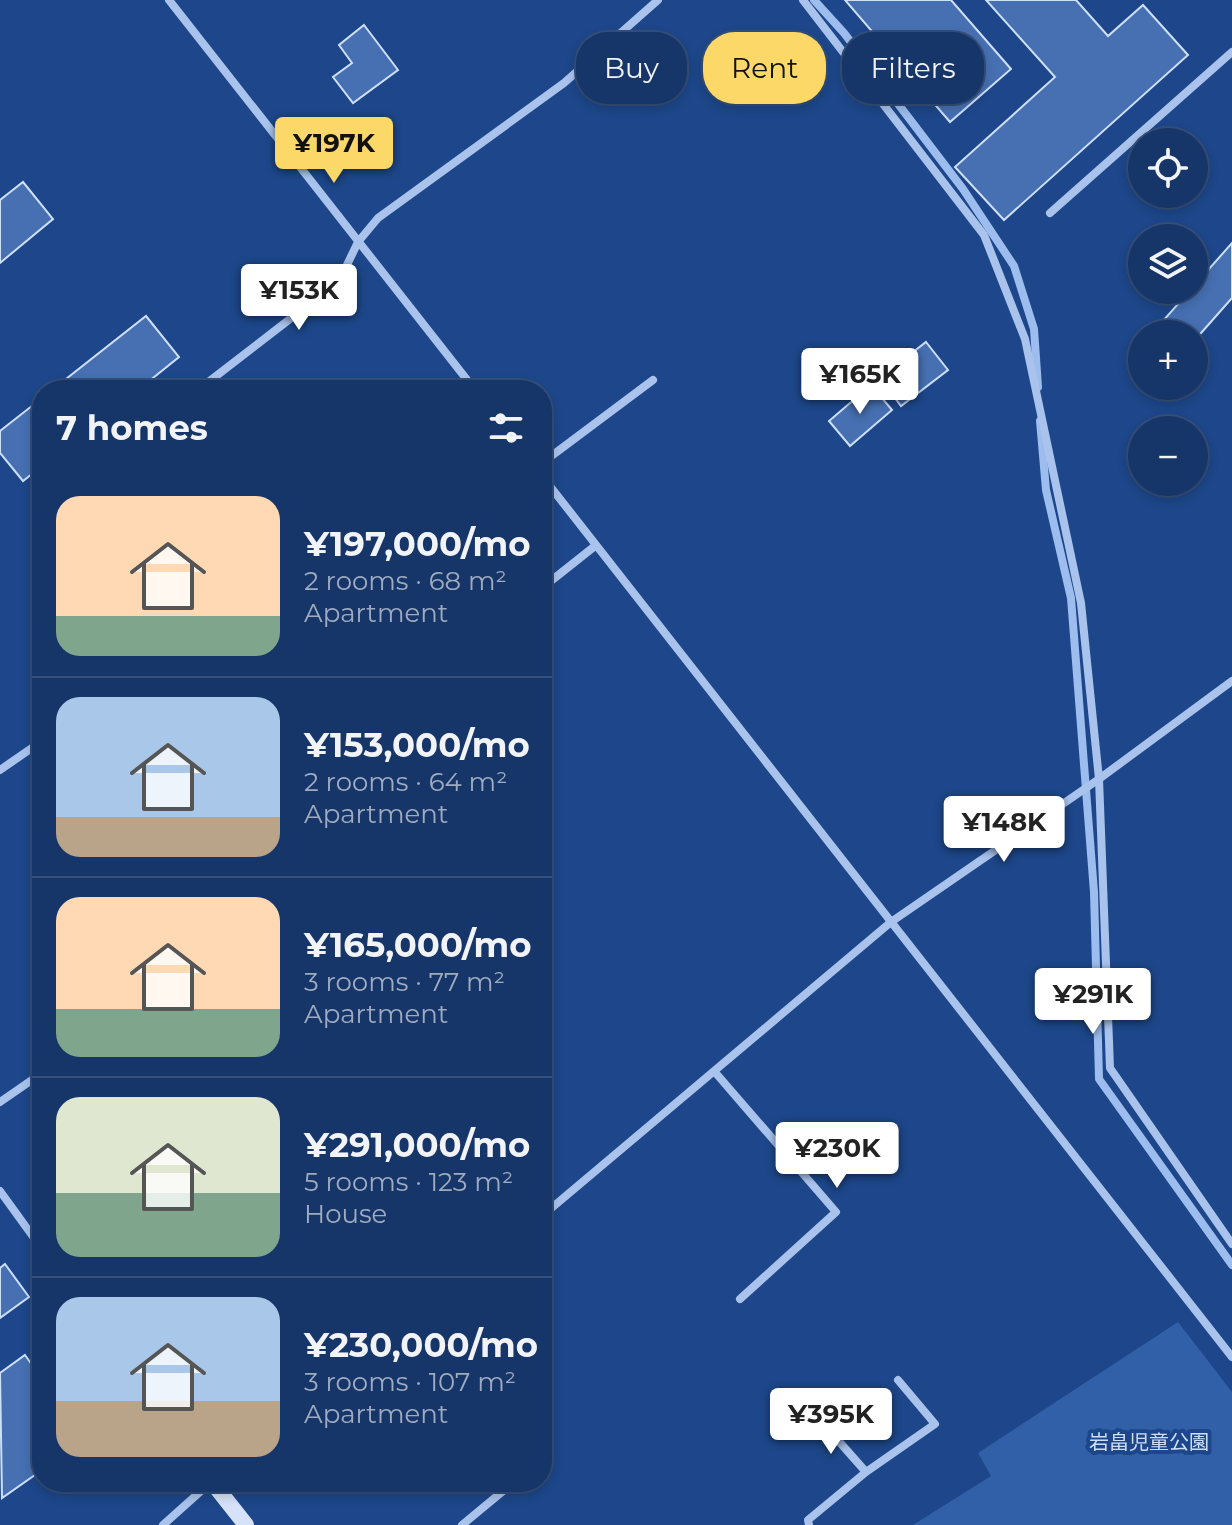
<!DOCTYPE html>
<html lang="en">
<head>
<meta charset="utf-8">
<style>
  body { margin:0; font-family:Montserrat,"Noto Sans JP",sans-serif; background:#234071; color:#f1f3f6; height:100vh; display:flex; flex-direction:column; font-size:30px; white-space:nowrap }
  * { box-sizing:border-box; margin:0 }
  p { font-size:26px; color:#9eabc0 }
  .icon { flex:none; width:44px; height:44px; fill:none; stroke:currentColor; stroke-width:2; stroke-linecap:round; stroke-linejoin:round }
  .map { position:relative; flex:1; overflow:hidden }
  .side { position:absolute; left:32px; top:380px; width:520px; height:1112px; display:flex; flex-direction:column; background:#163568; border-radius:32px; box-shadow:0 4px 12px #0003,0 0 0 2px #35507c }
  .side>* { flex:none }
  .guide { position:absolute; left:576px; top:32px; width:536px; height:72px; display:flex; gap:16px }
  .buttons { position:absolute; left:1128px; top:128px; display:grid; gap:16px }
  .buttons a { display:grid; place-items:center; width:80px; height:80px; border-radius:50%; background:#163568; box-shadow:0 4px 12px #0003,0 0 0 2px #35507c; font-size:40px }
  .price { position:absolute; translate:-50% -68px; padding:0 18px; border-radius:8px; background:#fff; color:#222; font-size:26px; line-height:52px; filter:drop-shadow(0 2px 4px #0008) }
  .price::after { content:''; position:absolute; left:50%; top:48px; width:24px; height:18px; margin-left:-12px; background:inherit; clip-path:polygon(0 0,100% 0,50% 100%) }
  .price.selected { background:#fbd867; color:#111 }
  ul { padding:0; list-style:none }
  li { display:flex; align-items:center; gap:24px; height:200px; padding:0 24px }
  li+li { border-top:2px solid #35507c }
  li span { display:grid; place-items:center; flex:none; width:224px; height:160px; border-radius:24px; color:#555 }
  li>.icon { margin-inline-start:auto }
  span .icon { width:96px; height:96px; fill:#fffc; stroke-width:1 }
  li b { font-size:34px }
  h2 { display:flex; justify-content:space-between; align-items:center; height:96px; padding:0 24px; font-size:34px }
  .chip { padding:0 28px; border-radius:32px; background:#163568; box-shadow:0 4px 12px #0003,0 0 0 2px #35507c; font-size:28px; line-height:72px }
  .chip.selected { background:#fbd867; color:#111 }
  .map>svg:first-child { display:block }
  .green { fill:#3160a8 }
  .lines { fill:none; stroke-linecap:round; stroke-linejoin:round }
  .stream { stroke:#9cbded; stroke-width:8 }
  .building { fill:#4670b2; stroke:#cedff9; stroke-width:2 }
  .street { stroke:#a9c3ec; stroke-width:8 }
  .secondary { stroke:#d5e2f9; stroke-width:16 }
  .labels { text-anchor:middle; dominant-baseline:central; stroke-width:8; stroke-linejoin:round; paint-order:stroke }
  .park-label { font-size:20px; fill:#cedff9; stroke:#1d478a }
</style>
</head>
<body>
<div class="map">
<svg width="1232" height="1525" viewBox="0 0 1232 1525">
  <rect width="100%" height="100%" fill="#1d478a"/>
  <path class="green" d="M1178,1322L1232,1392V1525H913L991,1476L978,1453Z"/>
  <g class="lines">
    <path class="stream" d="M814,0L844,33L963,189L1014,266L1034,329L1038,387
      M1040,421L1046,490L1071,598L1094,892L1099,1079L1232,1265"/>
  </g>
  <path class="building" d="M845,0H951L1011,69L950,122Z
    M986,0H1076L1108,36L1143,5L1188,55L1004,220L955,167L1055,77Z
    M364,25L398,70L353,103L333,77L352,63L339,45Z
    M23,182L53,219L0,263V200Z
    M1232,243V298L1194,341V334H1158L1154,331Z
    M146,316L179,357L138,390H52Z
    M926,342L948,370L901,406L880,378Z
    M871,385L892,410L850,446L829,421Z
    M42,398V466L23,481L0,453V431Z
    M5,1264L29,1297L0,1318V1268Z
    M25,1355L42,1379V1470L2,1498L0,1373Z"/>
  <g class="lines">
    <path class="street" d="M169,0L475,390
      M803,0L984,235L1025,339L1081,603L1099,779L1110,1068L1232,1244
      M1050,213L1232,52
      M198,390L312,302L346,267L358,242L378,218L564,83L658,0
      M542,463L653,380
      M542,476L1232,1357
      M542,588L595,546
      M0,770L42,741
      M714,1071L836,1212L740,1299
      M0,1102L42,1073
      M0,1191L42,1249
      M542,1216L891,922L1099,779L1232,681
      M820,1420L866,1472
      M163,1525L211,1482
      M462,1525L514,1482
      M809,1525L808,1520L866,1472L935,1424L898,1380"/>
    <path class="secondary" d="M212,1482L246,1525"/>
  </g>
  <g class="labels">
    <g class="park-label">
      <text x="1149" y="1442">岩畠児童公園</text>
    </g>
  </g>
</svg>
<div class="buttons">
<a><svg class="icon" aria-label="locate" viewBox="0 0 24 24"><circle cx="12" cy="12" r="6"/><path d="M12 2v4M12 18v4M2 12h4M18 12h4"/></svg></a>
<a><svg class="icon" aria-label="layers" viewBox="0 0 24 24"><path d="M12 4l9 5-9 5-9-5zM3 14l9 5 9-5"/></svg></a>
<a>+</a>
<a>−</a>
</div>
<b class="price selected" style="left:334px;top:185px">¥197K</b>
<b class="price" style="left:299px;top:332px">¥153K</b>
<b class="price" style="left:860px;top:416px">¥165K</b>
<b class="price" style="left:1004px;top:864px">¥148K</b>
<b class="price" style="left:1093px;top:1036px">¥291K</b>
<b class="price" style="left:837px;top:1190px">¥230K</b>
<b class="price" style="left:831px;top:1456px">¥395K</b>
<div class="guide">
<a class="chip">Buy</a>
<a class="chip selected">Rent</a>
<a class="chip">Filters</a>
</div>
<section class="side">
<h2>7 homes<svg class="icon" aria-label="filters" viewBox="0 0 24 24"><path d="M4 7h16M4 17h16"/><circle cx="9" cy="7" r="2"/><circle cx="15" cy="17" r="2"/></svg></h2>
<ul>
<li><span style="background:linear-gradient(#ffd9b3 75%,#7fa58c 0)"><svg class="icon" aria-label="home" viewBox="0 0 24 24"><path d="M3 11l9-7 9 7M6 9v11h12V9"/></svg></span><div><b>¥197,000/mo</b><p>2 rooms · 68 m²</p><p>Apartment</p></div></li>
<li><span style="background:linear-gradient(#a9c7e8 75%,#b9a48a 0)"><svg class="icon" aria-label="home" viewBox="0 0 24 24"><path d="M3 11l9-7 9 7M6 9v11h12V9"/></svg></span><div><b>¥153,000/mo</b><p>2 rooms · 64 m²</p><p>Apartment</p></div></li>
<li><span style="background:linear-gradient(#ffd9b3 70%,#7fa58c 0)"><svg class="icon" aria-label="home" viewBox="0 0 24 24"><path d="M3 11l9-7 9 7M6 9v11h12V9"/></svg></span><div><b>¥165,000/mo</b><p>3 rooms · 77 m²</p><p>Apartment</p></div></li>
<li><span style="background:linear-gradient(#dfe7d0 60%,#7fa58c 0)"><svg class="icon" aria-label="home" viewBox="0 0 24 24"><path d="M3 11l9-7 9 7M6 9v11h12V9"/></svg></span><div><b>¥291,000/mo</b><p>5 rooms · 123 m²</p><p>House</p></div></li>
<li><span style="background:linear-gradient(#a9c7e8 65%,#b9a48a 0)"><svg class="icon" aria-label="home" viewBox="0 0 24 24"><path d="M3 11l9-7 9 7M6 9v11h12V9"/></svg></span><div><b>¥230,000/mo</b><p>3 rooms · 107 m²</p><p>Apartment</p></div></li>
</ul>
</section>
</div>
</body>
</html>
